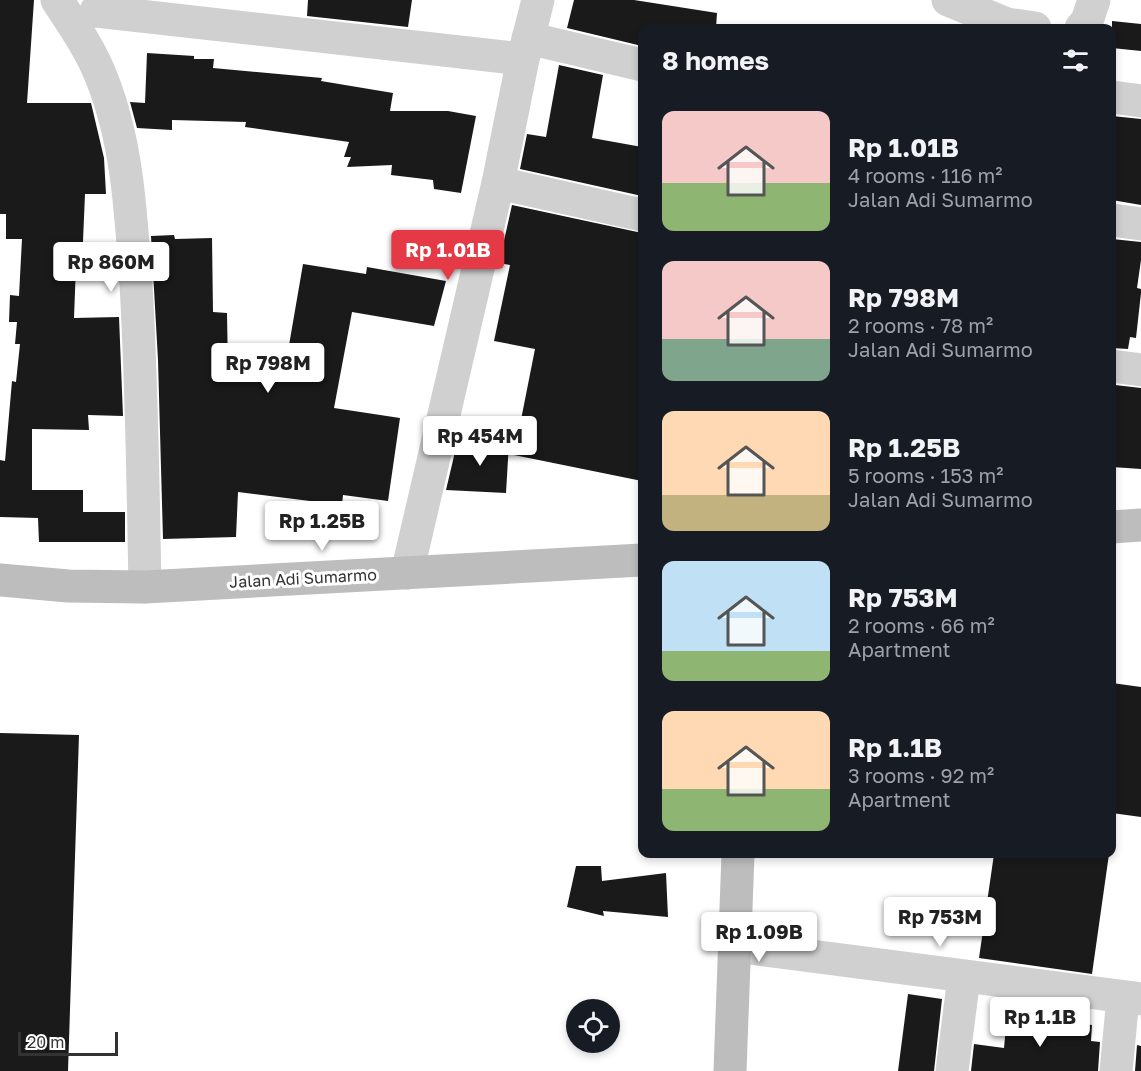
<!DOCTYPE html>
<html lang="en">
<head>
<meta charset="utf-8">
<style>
  body { margin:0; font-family:"Golos Text",sans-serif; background:#242831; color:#f1f3f6; height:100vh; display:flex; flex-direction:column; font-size:22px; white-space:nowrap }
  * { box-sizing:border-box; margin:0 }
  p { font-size:20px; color:#9ea1a6 }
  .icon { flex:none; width:33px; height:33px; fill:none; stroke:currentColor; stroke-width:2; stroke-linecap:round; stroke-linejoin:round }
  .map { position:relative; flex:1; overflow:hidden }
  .side { position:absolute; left:638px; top:24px; width:478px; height:834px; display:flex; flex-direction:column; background:#171b24; border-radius:12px; box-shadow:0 3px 9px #0003 }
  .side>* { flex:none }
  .controls { position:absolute; left:566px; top:999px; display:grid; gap:12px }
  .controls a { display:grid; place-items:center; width:54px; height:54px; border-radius:50%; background:#171b24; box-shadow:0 3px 9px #0003; font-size:30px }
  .scale { position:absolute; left:18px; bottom:15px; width:100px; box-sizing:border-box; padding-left:6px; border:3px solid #333; border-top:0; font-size:16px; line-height:21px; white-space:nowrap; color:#333; -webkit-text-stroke:4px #fff; paint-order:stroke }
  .price { position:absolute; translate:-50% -51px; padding:0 14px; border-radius:6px; background:#fff; color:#222; font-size:20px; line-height:39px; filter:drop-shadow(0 2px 3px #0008) }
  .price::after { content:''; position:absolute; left:50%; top:36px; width:18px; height:14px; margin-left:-9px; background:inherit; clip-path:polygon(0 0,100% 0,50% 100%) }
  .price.current { background:#e63946; color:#fff }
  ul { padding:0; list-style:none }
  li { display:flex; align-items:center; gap:18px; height:150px; padding:0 24px }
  li span { display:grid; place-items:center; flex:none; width:168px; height:120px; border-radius:12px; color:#555 }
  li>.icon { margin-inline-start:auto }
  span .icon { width:72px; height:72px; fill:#fffc; stroke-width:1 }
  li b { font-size:26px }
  h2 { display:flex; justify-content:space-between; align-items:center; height:72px; padding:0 24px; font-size:26px }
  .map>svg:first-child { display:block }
  .building { fill:#1a1a1a }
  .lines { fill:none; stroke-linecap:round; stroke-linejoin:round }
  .street { stroke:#d0d0d0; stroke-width:33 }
  .secondary { stroke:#bdbdbd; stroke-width:33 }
  .labels { text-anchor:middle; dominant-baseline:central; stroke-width:6; stroke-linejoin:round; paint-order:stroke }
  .street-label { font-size:16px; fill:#333; stroke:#fff }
</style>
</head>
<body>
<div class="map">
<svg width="1141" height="1071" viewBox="0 0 1141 1071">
  <rect width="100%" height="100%" fill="#fff"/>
  <path class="building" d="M0,0H34L27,103H91L104,158L106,194H85L82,265H76L74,318L119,317L123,416L88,415L89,430L32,429V490H83V512H125V542H39L38,518L0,517V460L5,461L12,381L16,382L20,344H15L17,322H9L10,295L19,296L22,239H6V214H0Z
    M308,0H412L408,27L307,16Z
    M574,0H634L717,13L716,28H642V46L567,28Z
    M1112,21L1141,24V51L1112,48Z
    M147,53L194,56V59H214L213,68L322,78L321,81L393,93L390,111H448L476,116L461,193L434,189L433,180L391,175L392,165L347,167L351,157H344L349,142L245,127L246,122L172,120V130L137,128L130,102L145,103Z
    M559,65L603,75L592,138L642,147V196L520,169L527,134L546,137Z
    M1112,116L1141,119V205L1112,200Z
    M512,205L642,233V481L514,455L535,349L494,341L510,265L499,263Z
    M174,235L175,239L212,238L213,312L227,313L228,371L283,380L303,264L366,274L367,267L446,281L434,326L352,312L334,408L400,418L388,501L343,495L342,505L238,492L236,537L163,539L158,360L151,236Z
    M1112,239L1141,242V260L1137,288L1141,289V293L1136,338L1130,337L1128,349L1112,348Z
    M1115,385L1141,388V469L1112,467V431Z
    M458,439L509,442L506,493L446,490Z
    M1112,683L1141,687V817L1112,813Z
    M0,733L79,735L68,1071H0Z
    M994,854H1109L1092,974L979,958Z
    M576,866H601L602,881L666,873L668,917L603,911L604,916L567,907Z
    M908,994L942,999L934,1071H898Z
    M1007,1016L1092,1025L1091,1041L1100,1042L1098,1071H971L974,1044L1004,1048Z
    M1137,1045L1141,1046V1071H1135Z"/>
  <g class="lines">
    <path class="street" d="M57,0C74,26 91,50 102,79C128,144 131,217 136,285C142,386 143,486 145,587
      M948,0L1007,24L1035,28
      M96,11L523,59
      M1081,28L1087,21L1094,0
      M528,38L642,65
      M1112,97L1141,101
      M498,183L642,215
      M1112,220L1141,224
      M1112,366L1141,370
      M407,573L498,183L523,59L538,0
      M734,946L1141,999
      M952,1071L964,977
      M1116,1071L1123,998"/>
    <path class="secondary" d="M1112,527L1141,525
      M0,580L68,586L145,587L642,560
      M730,1071L738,854"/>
  </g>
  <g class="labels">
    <g class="street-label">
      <text transform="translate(303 578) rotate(-3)">Jalan Adi Sumarmo</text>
    </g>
  </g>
</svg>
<div class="controls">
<a><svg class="icon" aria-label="locate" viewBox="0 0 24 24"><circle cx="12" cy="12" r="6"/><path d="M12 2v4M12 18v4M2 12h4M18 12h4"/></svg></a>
</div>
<div class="scale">20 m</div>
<b class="price current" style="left:448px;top:281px">Rp 1.01B</b>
<b class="price" style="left:111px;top:293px">Rp 860M</b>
<b class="price" style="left:268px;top:394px">Rp 798M</b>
<b class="price" style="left:480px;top:467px">Rp 454M</b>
<b class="price" style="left:322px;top:552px">Rp 1.25B</b>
<b class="price" style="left:940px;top:948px">Rp 753M</b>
<b class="price" style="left:759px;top:963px">Rp 1.09B</b>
<b class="price" style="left:1040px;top:1048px">Rp 1.1B</b>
<section class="side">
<h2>8 homes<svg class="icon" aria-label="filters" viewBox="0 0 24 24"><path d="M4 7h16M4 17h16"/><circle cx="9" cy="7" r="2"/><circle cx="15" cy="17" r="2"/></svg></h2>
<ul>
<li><span style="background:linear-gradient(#f6c9c9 60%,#8fb573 0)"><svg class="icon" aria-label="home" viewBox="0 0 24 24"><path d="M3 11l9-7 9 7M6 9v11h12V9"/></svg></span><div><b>Rp 1.01B</b><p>4 rooms · 116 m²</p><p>Jalan Adi Sumarmo</p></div></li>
<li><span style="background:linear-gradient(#f6c9c9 65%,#7fa58c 0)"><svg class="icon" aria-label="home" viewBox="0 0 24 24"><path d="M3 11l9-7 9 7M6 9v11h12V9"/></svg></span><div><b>Rp 798M</b><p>2 rooms · 78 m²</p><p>Jalan Adi Sumarmo</p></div></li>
<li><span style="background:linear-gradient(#ffd9b3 70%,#c2b280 0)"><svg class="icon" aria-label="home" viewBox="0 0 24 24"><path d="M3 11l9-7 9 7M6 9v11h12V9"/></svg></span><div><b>Rp 1.25B</b><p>5 rooms · 153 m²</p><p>Jalan Adi Sumarmo</p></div></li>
<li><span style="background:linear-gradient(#bfe0f5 75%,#8fb573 0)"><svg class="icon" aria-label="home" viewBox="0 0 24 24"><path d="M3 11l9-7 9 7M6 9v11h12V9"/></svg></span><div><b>Rp 753M</b><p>2 rooms · 66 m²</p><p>Apartment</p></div></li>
<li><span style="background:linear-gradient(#ffd9b3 65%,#8fb573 0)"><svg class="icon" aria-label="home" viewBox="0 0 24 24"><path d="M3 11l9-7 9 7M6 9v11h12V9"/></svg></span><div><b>Rp 1.1B</b><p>3 rooms · 92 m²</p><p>Apartment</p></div></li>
</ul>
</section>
</div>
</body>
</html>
